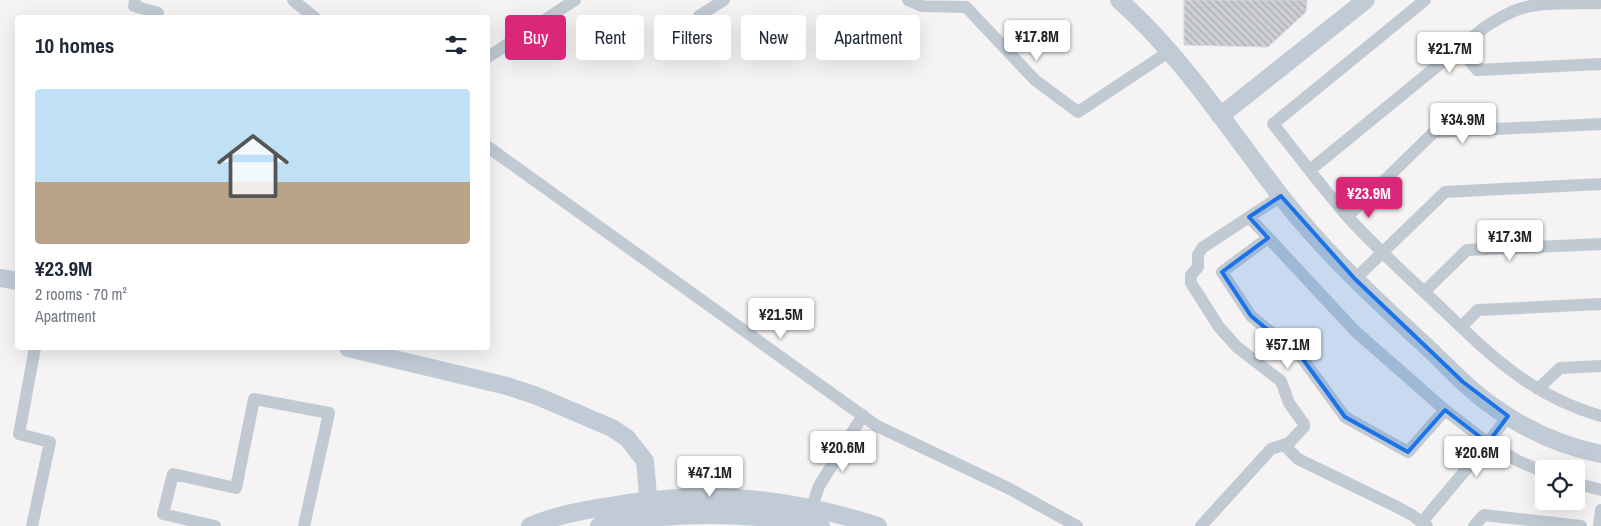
<!DOCTYPE html>
<html lang="en">
<head>
<meta charset="utf-8">
<style>
  body { margin:0; font-family:"Archivo Narrow",sans-serif; background:#f6f6f7; color:#1f2937; height:100vh; display:flex; flex-direction:column; font-size:19px; white-space:nowrap }
  * { box-sizing:border-box; margin:0 }
  p { font-size:16px; color:#747a83 }
  .icon { flex:none; width:28px; height:28px; fill:none; stroke:currentColor; stroke-width:2; stroke-linecap:round; stroke-linejoin:round }
  .map { position:relative; flex:1; overflow:hidden }
  .side { position:absolute; left:15px; top:15px; width:475px; height:335px; display:flex; flex-direction:column; background:#fff; border-radius:5px; box-shadow:0 5px 20px #0002 }
  .side>* { flex:none }
  .guide { position:absolute; left:505px; top:15px; width:475px; height:45px; display:flex; gap:10px }
  .controls { position:absolute; left:1535px; top:460px; display:grid; gap:10px }
  .controls a { display:grid; place-items:center; width:50px; height:50px; border-radius:5px; background:#fff; box-shadow:0 5px 20px #0002; font-size:25px }
  .price { position:absolute; translate:-50% -42px; padding:0 11px; border-radius:5px; background:#fff; color:#222; font-size:16px; line-height:32px; filter:drop-shadow(0 1px 2px #0008) }
  .price::after { content:''; position:absolute; left:50%; top:30px; width:15px; height:11px; margin-left:-8px; background:inherit; clip-path:polygon(0 0,100% 0,50% 100%) }
  .price.current { background:#db2777; color:#fff }
  ul { padding:0; list-style:none }
  li { display:grid; align-content:center; gap:10px; height:265px; padding:0 20px }
  li+li { border-top:1px solid #e0e1e3 }
  li span { display:grid; place-items:center; height:155px; border-radius:5px; color:#555 }
  li>.icon { margin-inline-start:auto }
  span .icon { width:90px; height:90px; fill:#fffc; stroke-width:1 }
  li b { font-size:21px }
  h2 { display:flex; justify-content:space-between; align-items:center; height:60px; padding:0 20px; font-size:21px }
  .pill { padding:0 18px; border-radius:5px; background:#fff; box-shadow:0 5px 20px #0002; font-size:18px; line-height:45px }
  .pill.current { background:#db2777; color:#fff }
  .map>svg:first-child { display:block }
  .building { fill:url(#building-back-hatch); stroke:#d7d9de }
  .lines { fill:none; stroke-linecap:round; stroke-linejoin:round }
  .street { stroke:#c1cad2; stroke-width:12 }
  .secondary { stroke:#c1cbd6; stroke-width:18 }
  .marked { fill:#1a73e8; fill-opacity:0.2; stroke:#1a73e8; stroke-width:4; stroke-linejoin:round }
</style>
</head>
<body>
<div class="map">
<svg width="1601" height="526" viewBox="0 0 1601 526">
  <defs>
    <pattern id="building-back-hatch" width="6" height="6" patternUnits="userSpaceOnUse" patternTransform="scale(1.25)"><rect width="6" height="6" fill="#cdcfd5"/><path d="M-1 5l2 2M0 0l6 6M5-1l2 2" fill="none" stroke="#a8abb0"/></pattern>
  </defs>
  <rect width="100%" height="100%" fill="#f5f3f3"/>
  <path class="building" d="M1184,0H1307L1306,12L1268,47L1184,45Z"/>
  <g class="lines">
    <path class="street" d="M135,0L134,6L158,13
      M293,0L315,18
      M908,0L922,6L966,7L1035,80L1078,112L1170,51
      M1425,0L1273,124C1298,155 1321,186 1347,216C1375,247 1406,275 1437,304C1488,353 1530,396 1601,416
      M699,16L724,0
      M1460,49L1477,70L1601,64
      M488,57L575,0
      M488,147L877,426L1008,488L1077,526
      M1310,170L1485,27C1496,20 1507,13 1519,9C1543,1 1576,4 1601,3
      M1281,196L1202,248L1198,255V267L1191,275V283L1219,327L1237,347L1281,381L1289,403L1304,424V427L1289,443L1288,449L1298,459L1397,507L1412,515L1427,526
      M1348,216L1434,132L1601,124
      M1249,217L1355,331L1445,410L1488,443L1518,461L1544,472
      M1268,238L1222,272L1251,316L1302,358L1345,417L1408,452L1445,410
      M1355,279L1445,192L1601,184
      M1424,292L1467,250L1601,244
      M1461,327L1478,310L1601,304
      M1538,389L1560,368L1601,366
      M1576,483L1601,490
      M809,516L819,486L863,415
      M1422,522L1488,443L1508,416
      M32,526L50,442L19,434L35,348
      M215,526L163,514L173,474L236,488L254,399L329,413L304,526
      M1201,526L1271,449L1289,443
      M1474,526L1484,515L1581,526
      M1599,526L1601,510"/>
    <path class="secondary" d="M1119,0C1182,56 1228,128 1280,195C1323,251 1375,299 1427,347C1448,367 1468,389 1491,405C1524,429 1561,446 1601,454
      M1220,116L1366,0
      M0,278L18,281
      M348,348L507,386L537,396L612,428L627,438L645,461L650,518
      M530,526C553,516 579,511 604,507C700,489 785,496 878,526
      M599,526C674,511 745,511 821,526"/>
  </g>
  <path class="marked" d="M1281,196L1355,279L1463,382L1508,416L1488,443L1445,410L1408,452L1345,417L1302,358L1251,316L1222,272L1268,238L1249,217Z"/>
</svg>
<div class="controls">
<a><svg class="icon" aria-label="locate" viewBox="0 0 24 24"><circle cx="12" cy="12" r="6"/><path d="M12 2v4M12 18v4M2 12h4M18 12h4"/></svg></a>
</div>
<b class="price" style="left:1037px;top:62px">¥17.8M</b>
<b class="price" style="left:1450px;top:74px">¥21.7M</b>
<b class="price" style="left:1463px;top:145px">¥34.9M</b>
<b class="price current" style="left:1369px;top:219px">¥23.9M</b>
<b class="price" style="left:1510px;top:262px">¥17.3M</b>
<b class="price" style="left:781px;top:340px">¥21.5M</b>
<b class="price" style="left:1288px;top:370px">¥57.1M</b>
<b class="price" style="left:843px;top:473px">¥20.6M</b>
<b class="price" style="left:1477px;top:478px">¥20.6M</b>
<b class="price" style="left:710px;top:498px">¥47.1M</b>
<div class="guide">
<a class="pill current">Buy</a>
<a class="pill">Rent</a>
<a class="pill">Filters</a>
<a class="pill">New</a>
<a class="pill">Apartment</a>
</div>
<section class="side">
<h2>10 homes<svg class="icon" aria-label="filters" viewBox="0 0 24 24"><path d="M4 7h16M4 17h16"/><circle cx="9" cy="7" r="2"/><circle cx="15" cy="17" r="2"/></svg></h2>
<ul>
<li><span style="background:linear-gradient(#bfe0f5 60%,#b9a48a 0)"><svg class="icon" aria-label="home" viewBox="0 0 24 24"><path d="M3 11l9-7 9 7M6 9v11h12V9"/></svg></span><div><b>¥23.9M</b><p>2 rooms · 70 m²</p><p>Apartment</p></div></li>
</ul>
</section>
</div>
</body>
</html>
